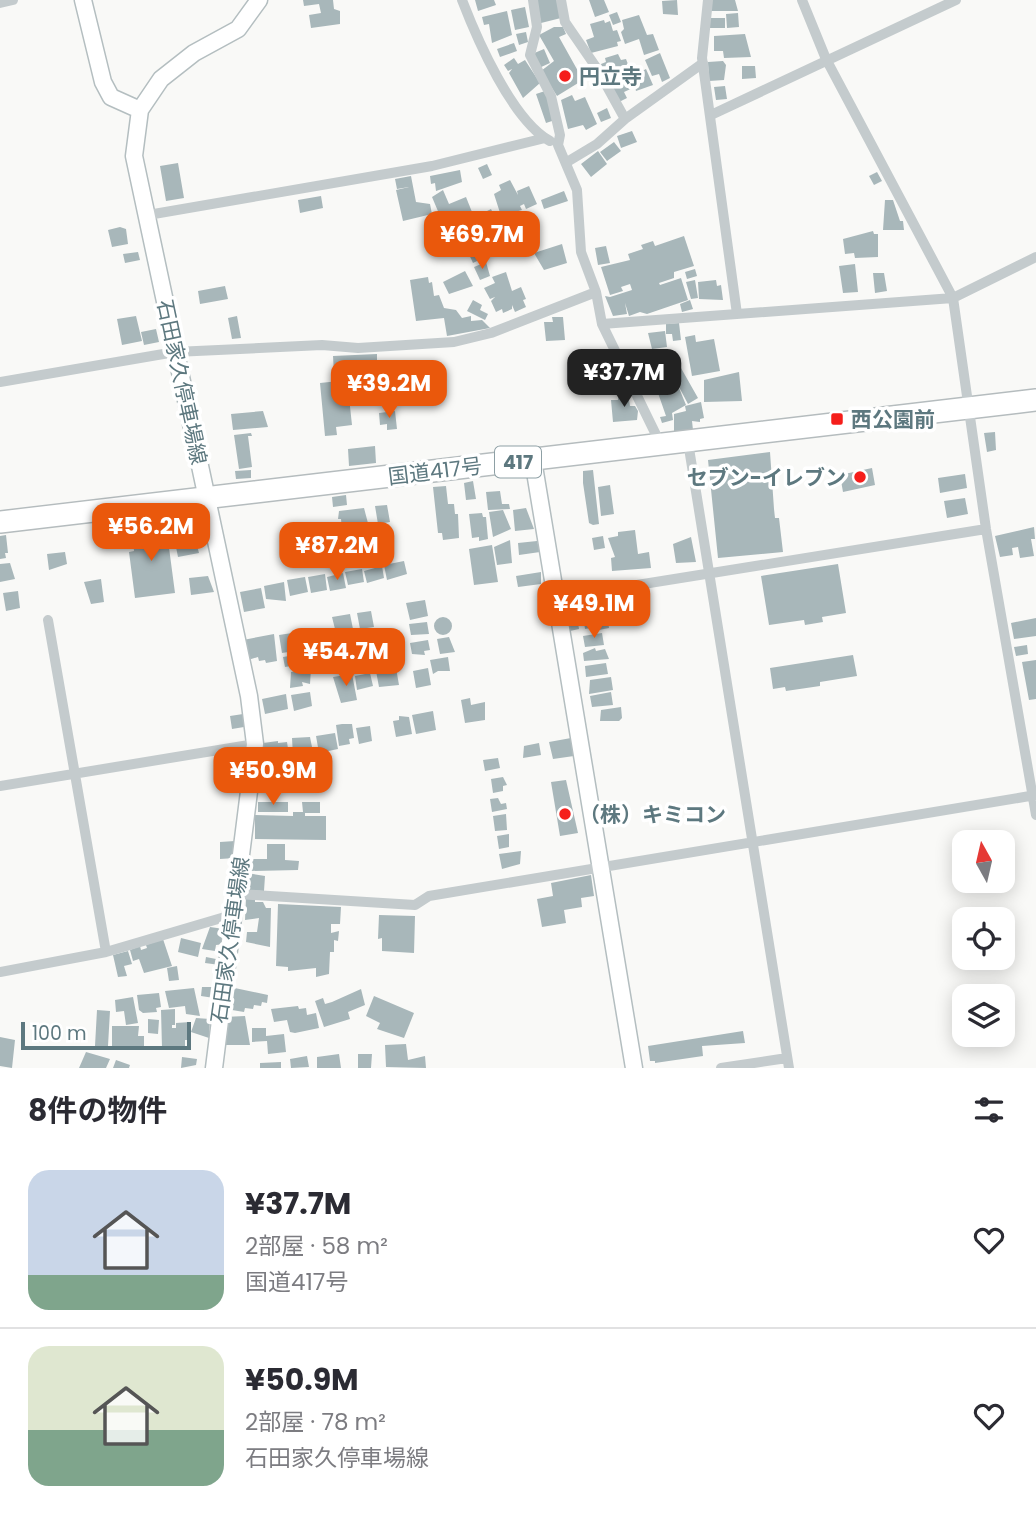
<!DOCTYPE html>
<html lang="ja">
<head>
<meta charset="utf-8">
<style>
  body { margin:0; font-family:Poppins,"Noto Sans JP",sans-serif; background:#f2f2f3; color:#2b2b33; height:100vh; display:flex; flex-direction:column; font-size:26px; white-space:nowrap }
  * { box-sizing:border-box; margin:0 }
  p { font-size:23px; color:#7c7c81 }
  .icon { flex:none; width:38px; height:38px; fill:none; stroke:currentColor; stroke-width:2; stroke-linecap:round; stroke-linejoin:round }
  .map { position:relative; height:1068px; overflow:hidden }
  .sheet { display:flex; flex-direction:column; background:#fff; flex:1 }
  .sheet>* { flex:none }
  .needle { width:46px; rotate:352deg }
  .fabs { position:absolute; left:952px; top:830px; display:grid; gap:14px }
  .fabs a { display:grid; place-items:center; width:63px; height:63px; border-radius:14px; background:#fff; box-shadow:0 4px 18px #0003; font-size:35px }
  .scale { position:absolute; left:21px; bottom:18px; width:170px; box-sizing:border-box; padding-left:7px; border:4px solid #5d787f; border-top:0; font-size:19px; line-height:24px; white-space:nowrap; color:#5d787f; -webkit-text-stroke:5px #fff; paint-order:stroke }
  .price { position:absolute; translate:-50% -60px; padding:0 16px; border-radius:14px; background:#ea580c; color:#fff; font-size:23px; line-height:46px; filter:drop-shadow(0 2px 4px #0008) }
  .price::after { content:''; position:absolute; left:50%; top:42px; width:21px; height:16px; margin-left:-10px; background:inherit; clip-path:polygon(0 0,100% 0,50% 100%) }
  .price.active { background:#222; color:#fff }
  ul { padding:0; list-style:none }
  li { display:flex; align-items:center; gap:21px; height:175px; padding:0 28px }
  li+li { border-top:2px solid #e1e1e2 }
  li span { display:grid; place-items:center; flex:none; width:196px; height:140px; border-radius:21px; color:#555 }
  li>.icon { margin-inline-start:auto }
  span .icon { width:84px; height:84px; fill:#fffc; stroke-width:1 }
  li b { font-size:30px }
  h2 { display:flex; justify-content:space-between; align-items:center; height:84px; padding:0 28px; font-size:30px }
  .map>svg:first-child { display:block }
  .building { fill:#a8b7ba }
  .lines { fill:none; stroke-linecap:round; stroke-linejoin:round }
  .secondary-casing { stroke:#b4bec0; stroke-width:19 }
  .highway-casing { stroke:#b5bcbe; stroke-width:24 }
  .street { stroke:#c4cbcd; stroke-width:10 }
  .secondary { stroke:#fff; stroke-width:16 }
  .highway { stroke:#fff; stroke-width:21 }
  .poi-dot { fill:#f51e1b; stroke:#fff; stroke-width:2.5 }
  .labels { text-anchor:middle; dominant-baseline:central; stroke-width:7; stroke-linejoin:round; paint-order:stroke }
  .shield { fill:#fff; stroke:#8ea0a5; stroke-width:2 }
  .shield-label { font-size:19px; font-weight:bold; fill:#5d787f }
  .poi-label { font-size:21px; font-weight:bold; fill:#5d787f; stroke:#fff; text-anchor:start }
  .street-label { font-size:21px; fill:#5d787f; stroke:#fff }
</style>
</head>
<body>
<div class="map">
<svg width="1036" height="1068" viewBox="0 0 1036 1068">
  <rect width="100%" height="100%" fill="#f9f9f7"/>
  <path class="building" d="M303,0H333L334,9L340,11V24L311,28L309,15L321,13L319,4L304,6Z
    M475,0H494L496,5L478,11Z
    M537,0H557L561,18L541,23Z
    M589,0H604L609,12L595,17Z
    M677,0L678,15L663,14L662,1Z
    M709,0H735L738,11H710Z
    M525,7L529,27L515,30L511,10Z
    M507,11L512,35L492,43L489,24L484,25L482,17Z
    M617,12L621,22L613,25L609,15Z
    M738,13L739,27L727,28L726,14Z
    M639,15L647,35L653,34L659,50L644,55L639,39L625,44L621,32L624,29L622,20Z
    M708,18H725V28H708Z
    M604,20L605,23L610,21L613,31L617,30L621,41L617,42L618,46L591,53L586,40L594,37L590,24Z
    M554,27H563L566,34L559,37L583,80L557,96L541,71L554,61L539,35Z
    M526,32L528,42L519,45L516,34Z
    M745,34L751,57L724,58L723,51H714V36Z
    M514,43L517,51L500,57L497,49Z
    M544,49L550,63L539,68L532,54Z
    M660,53L670,78L662,82L659,74L652,76L645,60Z
    M618,54L621,60L626,59L629,67L605,76L601,64L606,62L605,58Z
    M514,58L518,64L525,60L540,83L523,98L509,73L512,69L508,71L504,65Z
    M723,61L726,65L724,80L709,81L708,62Z
    M632,66L636,74L646,69L653,85L636,91L635,87L624,92L627,98L617,103L610,87L618,84L615,76Z
    M742,66H755L756,78L742,79Z
    M725,86L727,99L716,100L714,87Z
    M545,91L555,120L546,123L536,94Z
    M572,95L575,101L585,97L597,124L586,130L583,125L568,129L561,100Z
    M607,108L611,118L601,122L597,113Z
    M632,131L637,142L621,148L617,136Z
    M614,142L621,151L607,161L600,152Z
    M598,151L607,164L591,177L581,164Z
    M178,163L184,198L166,201L160,166Z
    M487,164L492,175L483,179L478,168Z
    M460,170L462,182L436,191L435,183L431,184L430,176Z
    M877,172L882,181L874,185L869,176Z
    M411,176L416,202L430,204L432,214L403,221L396,190L409,187L397,189L395,179Z
    M510,180L518,195L517,191L529,186L537,204L526,209L524,204L520,206L522,210L501,216L494,194L501,190L499,185Z
    M443,190L449,204L466,197L478,227L457,236L447,213L440,216L432,197Z
    M564,191L568,201L544,209L541,200Z
    M321,196L323,208L300,213L298,200Z
    M885,200H893L900,221H903L904,230H883Z
    M491,209L499,226L484,231L479,215Z
    M120,227L126,229L128,244L112,247L108,230Z
    M873,231L874,234H878V257L855,258L854,253L845,254L843,239Z
    M684,236L694,266L674,272V278L659,283L660,285L681,278L688,300L647,314L640,312L629,316L625,303L627,314L613,316L605,296L610,297L632,290L630,284L621,287L623,291L610,295L601,267L630,260L628,254L643,249L641,245L653,241L655,246Z
    M562,244L567,263L544,270L534,253Z
    M479,245L485,257L473,263L467,250Z
    M606,246L610,263L598,265L595,248Z
    M138,252L140,260L125,263L123,254Z
    M486,262L490,276L480,280L474,267Z
    M855,264L858,292L843,293L839,266Z
    M695,269L697,276L687,279L685,272Z
    M465,271L473,286L449,294L443,282Z
    M506,272L512,291L521,287L526,299L523,300L526,307L515,312L512,305V309L503,313L502,309L496,312L491,301L495,297L490,299L484,288L495,283L492,277Z
    M873,273H884L887,291L875,293Z
    M428,277L429,283L432,282L434,296L439,295L444,308L456,310L462,318L471,316V321L482,320L490,328L447,336L444,318L416,321L410,280Z
    M695,280L698,298L691,299L686,282Z
    M716,280L717,286L721,285L723,300L699,299L698,282Z
    M225,286L228,299L200,304L198,291Z
    M473,300L482,305L480,310L488,314L485,320L467,311Z
    M690,300L693,309L682,312L680,304Z
    M136,316L142,341L122,345L117,319Z
    M237,316L241,338L232,339L228,318Z
    M552,317H563L565,340L546,341L544,322H553Z
    M679,323L681,340L673,341L672,334H666V324Z
    M156,329L159,342L144,345L141,332Z
    M665,331L667,347L652,349L648,333Z
    M695,335L696,342L714,339L720,371L692,376L685,337Z
    M377,354V373L334,374L333,356Z
    M650,357L652,366L639,369L637,360Z
    M677,361L698,398L688,404L669,368Z
    M662,366L663,373L642,378L643,370Z
    M739,372L742,401L704,402V380Z
    M339,381L340,388H348L352,425L336,427L337,435L325,436L320,383Z
    M679,388L686,405L672,413L673,420L662,423L660,417L666,416L658,393Z
    M628,393L630,406H635L638,411L637,420L613,422L611,400H618V394Z
    M701,402L704,418L700,419V422L692,421L693,430L674,432V414L686,411L685,406Z
    M263,411L268,427L233,430L231,414Z
    M395,411L397,429L387,430V424L380,425L379,413Z
    M995,432L996,450L987,452L984,433Z
    M251,433L252,436H248L252,467L239,469L234,435Z
    M375,446L376,463L349,466L348,449Z
    M770,452L774,509L775,518H779L783,552L718,558L708,460Z
    M872,468L875,485L843,492L840,475Z
    M251,470V478L236,479L235,471Z
    M593,470L599,524L593,525L589,523L583,483V471Z
    M965,474L967,488L940,493L938,478Z
    M473,481L476,499L466,500L464,483Z
    M610,485L614,514L601,516L598,487Z
    M446,486L448,504H454L455,514H458L459,538L443,540L442,533H438L433,487Z
    M500,491L502,504H509L510,509L488,510L486,492Z
    M346,495L347,505L333,507L332,497Z
    M965,498L968,514L947,518L944,501Z
    M387,505L390,522L378,524L375,506Z
    M364,508L369,527L342,530L341,519H338L339,511Z
    M526,508L534,529L515,531L513,510Z
    M503,510L511,529L493,537L489,512Z
    M482,513L483,517H486L488,539L479,541V537L472,538L469,514Z
    M166,525L175,593L135,598L129,552L134,551L132,530Z
    M1034,527L1035,539H1031L1034,556L1020,558L1018,547L1012,548L1013,555L1000,557L995,536Z
    M635,530L638,554L649,552L651,568L612,571L611,558L615,557L608,538L618,536V532Z
    M6,535L8,553H5L6,558L0,559V536Z
    M603,536L605,548L594,550L592,538Z
    M691,537L696,562L676,563L673,544Z
    M195,538L199,553L178,557L175,542Z
    M510,540L512,563L497,565L494,547Z
    M537,541L540,552L519,555L518,543Z
    M492,545L498,582L474,585L469,549Z
    M65,552L67,564L49,570L47,554Z
    M404,561L407,574L387,580L384,565Z
    M10,563L15,579L0,582V564Z
    M838,564L846,613L822,617L823,622L805,625L804,620L769,625L761,576Z
    M382,566L384,578L367,583L364,571Z
    M362,569L364,582L348,585L345,572Z
    M541,572V584L518,587L516,576Z
    M343,573L346,588L330,591L327,577Z
    M325,574L327,590L311,593L308,577Z
    M208,576L214,592L191,595L189,578Z
    M305,577L308,592L290,596L287,580Z
    M101,579L104,602L91,604L84,582Z
    M284,582L286,601L266,599L264,586Z
    M261,588L265,608L244,612L240,592Z
    M18,591L20,608L6,611L3,593Z
    M425,600L428,616L410,620L406,603Z
    M606,606L609,628L599,630L596,607Z
    M593,607L596,627L585,629L582,609Z
    M576,610L579,629L570,631L566,611Z
    M371,611L374,627L360,629L357,613Z
    M350,614L353,629H335L332,617Z
    M434 626a9 9 0 1 1 18 0a9 9 0 1 1-18 0Z
    M1036,618V636L1014,639L1011,623Z
    M427,622L429,634L411,635L409,624Z
    M377,632V645L361,648L359,634Z
    M292,633L295,651L282,653L279,635Z
    M602,633L604,645L585,647L583,636Z
    M274,634L277,661L266,663L265,660L259,661L258,657L248,660L243,640Z
    M449,637L455,652L440,654L437,639Z
    M428,640L430,650L424,651L425,655L412,654L410,643Z
    M1027,645L1028,654L1016,656L1014,647Z
    M386,648L384,666L366,669L363,655Z
    M595,648L596,651L605,649L609,659L584,661L583,653Z
    M307,653L309,663L285,667L283,657Z
    M853,655L857,676L820,682V686L786,691L785,687L773,689L770,668Z
    M448,657L450,671H438L433,674L430,660Z
    M1036,660V699L1029,700L1022,662Z
    M606,663L608,674L586,677L585,666Z
    M396,668L399,685L379,687L376,671Z
    M428,668L431,685L416,688L413,671Z
    M311,669L310,684L302,682L303,686L290,688L291,672Z
    M370,673L373,686L357,690L355,676Z
    M352,674L357,700L341,703L333,677Z
    M611,677L613,690L589,694L590,680Z
    M310,692L312,706L294,711L291,695Z
    M611,692L613,705L592,707L590,696Z
    M286,694L288,709L265,714L262,699Z
    M470,698L471,705L485,702V720L465,723L461,700Z
    M621,707L622,718L619,721H600L601,710Z
    M433,711L436,730L416,734L412,715Z
    M243,714L244,727L232,729L230,716Z
    M399,716L409,717L412,734L396,737L393,721L399,720Z
    M342,724H352L354,738L349,739L350,744L339,746L336,725Z
    M370,726L372,741L359,744L356,728Z
    M335,733L338,749L319,753L316,736Z
    M310,737L313,752L293,756L292,738Z
    M571,738L574,756L553,759L549,742Z
    M278,741V743L287,742L289,755L273,760L271,753L265,754L263,743Z
    M539,743L541,755L523,758L524,746Z
    M498,758L500,768L485,771L483,760Z
    M503,777L507,785L503,786V791L493,793L491,779Z
    M566,780L578,833L560,836L551,782Z
    M498,798L501,804L506,803L507,809L492,812L490,799Z
    M258,802H288V812H258Z
    M302,802H320V813H305V816H326V840L255,839V815L293,816V812H303Z
    M506,814L507,830L495,831L493,816Z
    M509,834V847L499,849L497,836Z
    M235,841V858L220,859V842Z
    M267,844H285V860L299,861L298,870L248,871V859H267Z
    M521,851L520,864L502,869L499,854Z
    M247,873L265,876L264,891L246,890Z
    M591,875L594,896L581,898L582,907L564,910L566,923L542,927L537,899L553,896L551,883Z
    M246,898L255,899V902H263L266,908H271L270,947L246,942L247,932H257L259,918L245,920Z
    M278,904L341,907L340,924H331V933L339,931L338,941L334,940V952H330L329,974L316,977V968L288,971V967L276,966Z
    M379,915L415,916L414,953L382,951V938L378,939Z
    M210,927L224,929L225,944L216,945L215,951L202,949Z
    M181,938L201,943L198,957L178,952Z
    M163,939L172,966L144,973L139,959L133,961L130,950L140,946L141,950L147,948L146,945Z
    M128,951L132,964L124,966L127,976L118,977L113,955Z
    M206,957L221,960L220,965L205,963Z
    M177,966L179,980L169,981L167,968Z
    M202,987H214V998L201,996Z
    M230,987L268,995L267,1003L262,1002L261,1006L254,1005L253,1009L245,1008L244,1012L226,1009Z
    M194,988L200,1016L186,1014L185,1006L169,1008L165,991Z
    M361,989L365,1005L348,1012L350,1019L324,1027L315,1001L323,998L325,1004L332,1002Z
    M159,993L161,1007L156,1008L157,1012L143,1013L139,1010L137,995Z
    M374,996L414,1013L404,1038L377,1029L380,1023L366,1016Z
    M133,997L138,1023L126,1025L124,1011L116,1012L115,1000Z
    M298,1006L299,1009L306,1008L307,1015L316,1013L319,1028L295,1033L290,1032L287,1020L274,1022L271,1009Z
    M175,1009V1025H172V1028H176V1023L190,1022V1040H185V1048H162L161,1010Z
    M97,1010L110,1011L108,1046H95Z
    M245,1016L250,1045H224V1017Z
    M196,1018L210,1019L209,1038L191,1032Z
    M148,1019L159,1020L158,1034L148,1033Z
    M112,1026H139L138,1036H144V1050L112,1047Z
    M252,1028H266V1036L284,1034L286,1052L268,1054L267,1041L252,1042Z
    M743,1031L745,1043L702,1046L703,1056L655,1063V1061H650L648,1046Z
    M0,1037L15,1040L12,1068L0,1066Z
    M406,1044L408,1060L425,1056L426,1068L386,1067L385,1045Z
    M86,1052L110,1059L106,1068H79Z
    M339,1054L341,1068H317V1057Z
    M358,1054H372L371,1068H358Z
    M307,1056L309,1067L291,1068L290,1059Z
    M182,1057L197,1059L196,1065L181,1068Z
    M116,1060L130,1065L129,1068H113Z
    M281,1062V1068H260V1063Z"/>
  <g class="lines">
    <defs>
      <path id="secondary" d="M83,0L103,82L111,97L140,110
        M533,460L634,1068
        M214,1068L255,744L249,696L134,156L140,110L161,79L194,53L238,29L259,0"/>
      <path id="highway" d="M0,522L1036,400"/>
    </defs>
    <use href="#secondary" class="secondary-casing"/>
    <use href="#highway" class="highway-casing"/>
    <path class="street" d="M462,0C477,39 512,120 550,141
      M533,0L537,27L530,55L551,96L560,135L558,145L577,190L581,252L596,292L602,324L661,445
      M561,0L565,22L598,70L625,119
      M708,0L702,58L737,314
      M802,0L826,59L953,298L986,529L1036,815
      M0,3L13,0
      M711,115L956,0
      M567,162L597,144L625,119L703,63
      M148,215L432,166L545,138
      M602,324L953,298L1036,257
      M0,382L175,352L322,345L358,348L454,342L491,333L596,292
      M688,442L789,1068
      M556,598L986,529
      M48,620L106,952
      M0,786L255,744
      M238,894L415,905L429,896L1036,795
      M0,972L106,952L235,914
      M721,1068L787,1058"/>
    <use href="#secondary" class="secondary"/>
    <use href="#highway" class="highway"/>
  </g>
  <g class="poi-dot">
    <circle cx="565" cy="76" r="7"/>
    <rect x="830" y="412" width="14" height="14" rx="3.5"/>
    <circle cx="860" cy="477" r="7"/>
    <circle cx="565" cy="814" r="7"/>
  </g>
  <g class="labels">
    <rect class="shield" x="495" y="446.5" width="46" height="31" rx="5"/>
    <g class="shield-label">
      <text x="518" y="462">417</text>
    </g>
    <g class="poi-label">
      <text x="579" y="76">円立寺</text>
      <text x="851" y="419">西公園前</text>
      <text x="846" y="477" text-anchor="end">セブン-イレブン</text>
      <text x="579" y="814">（株）キミコン</text>
    </g>
    <g class="street-label">
      <text transform="translate(182 382) rotate(78)">石田家久停車場線</text>
      <text transform="translate(435 471) rotate(-7)">国道417号</text>
      <text transform="translate(230 940) rotate(-82)">石田家久停車場線</text>
    </g>
  </g>
</svg>
<div class="fabs">
<a><svg class="needle" viewBox="-14 -14 28 28"><path d="M0-13l5 13h-10z" fill="#e53935"/><path d="M0 13l5-13h-10z" fill="#7c7c81"/></svg></a>
<a><svg class="icon" aria-label="locate" viewBox="0 0 24 24"><circle cx="12" cy="12" r="6"/><path d="M12 2v4M12 18v4M2 12h4M18 12h4"/></svg></a>
<a><svg class="icon" aria-label="layers" viewBox="0 0 24 24"><path d="M12 4l9 5-9 5-9-5zM3 14l9 5 9-5"/></svg></a>
</div>
<div class="scale">100 m</div>
<b class="price" style="left:482px;top:271px">¥69.7M</b>
<b class="price active" style="left:624px;top:409px">¥37.7M</b>
<b class="price" style="left:389px;top:420px">¥39.2M</b>
<b class="price" style="left:151px;top:563px">¥56.2M</b>
<b class="price" style="left:337px;top:582px">¥87.2M</b>
<b class="price" style="left:594px;top:640px">¥49.1M</b>
<b class="price" style="left:346px;top:688px">¥54.7M</b>
<b class="price" style="left:273px;top:807px">¥50.9M</b>
</div>
<section class="sheet">
<h2>8件の物件<svg class="icon" aria-label="filters" viewBox="0 0 24 24"><path d="M4 7h16M4 17h16"/><circle cx="9" cy="7" r="2"/><circle cx="15" cy="17" r="2"/></svg></h2>
<ul>
<li><span style="background:linear-gradient(#c9d6e8 75%,#7fa58c 0)"><svg class="icon" aria-label="home" viewBox="0 0 24 24"><path d="M3 11l9-7 9 7M6 9v11h12V9"/></svg></span><div><b>¥37.7M</b><p>2部屋 · 58 m²</p><p>国道417号</p></div><svg class="icon" aria-label="heart" viewBox="0 0 24 24"><path d="M12 20l-8-8c-3-5 5-10 8-4 3-6 11-1 8 4z"/></svg></li>
<li><span style="background:linear-gradient(#dfe7d0 60%,#7fa58c 0)"><svg class="icon" aria-label="home" viewBox="0 0 24 24"><path d="M3 11l9-7 9 7M6 9v11h12V9"/></svg></span><div><b>¥50.9M</b><p>2部屋 · 78 m²</p><p>石田家久停車場線</p></div><svg class="icon" aria-label="heart" viewBox="0 0 24 24"><path d="M12 20l-8-8c-3-5 5-10 8-4 3-6 11-1 8 4z"/></svg></li>
</ul>
</section>
</body>
</html>
